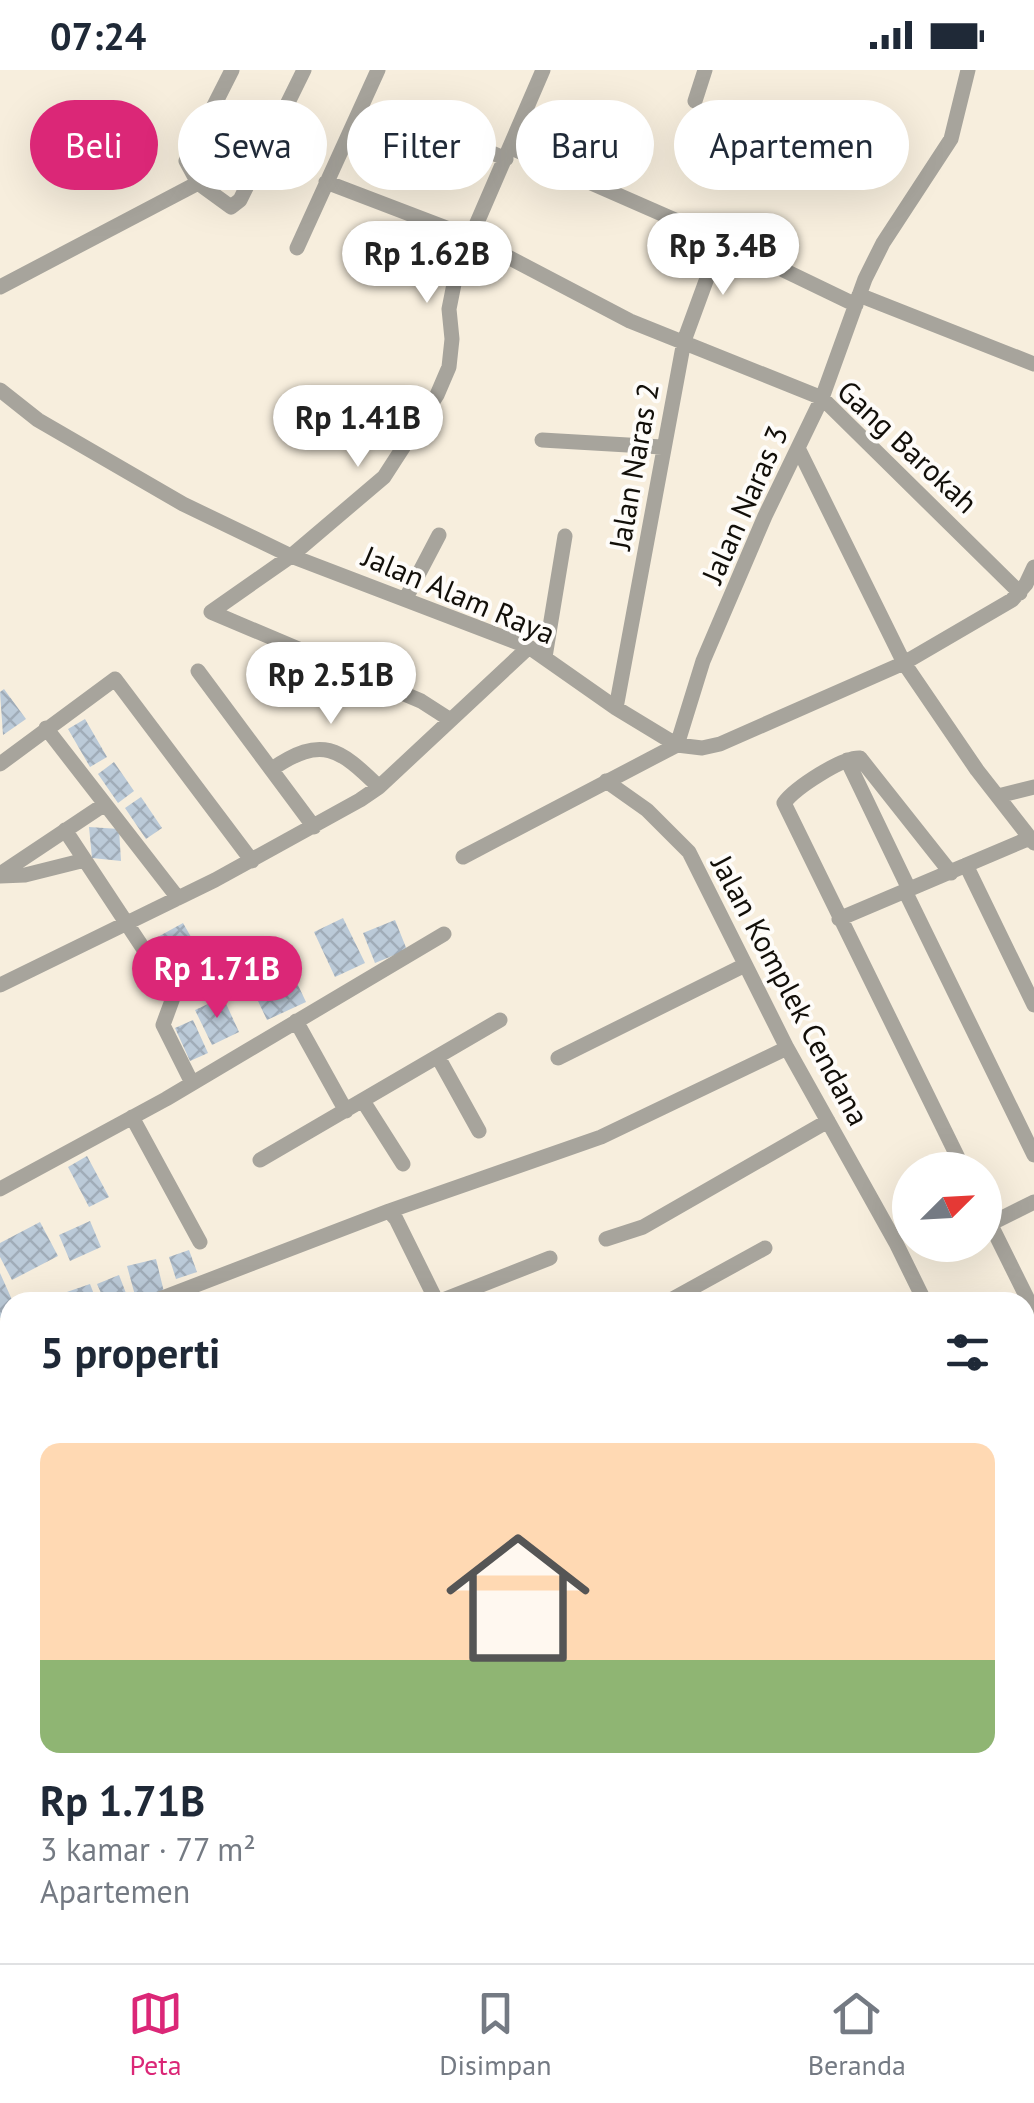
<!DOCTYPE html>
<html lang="id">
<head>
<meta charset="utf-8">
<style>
  body { margin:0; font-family:"PT Sans",sans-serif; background:#f6f6f7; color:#1f2937; height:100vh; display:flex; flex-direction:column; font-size:38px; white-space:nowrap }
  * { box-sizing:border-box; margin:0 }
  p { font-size:32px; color:#747a83 }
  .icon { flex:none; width:55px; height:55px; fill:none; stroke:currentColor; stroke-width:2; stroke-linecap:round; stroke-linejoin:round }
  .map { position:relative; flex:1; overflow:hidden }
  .details { position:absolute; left:0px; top:1222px; width:1035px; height:672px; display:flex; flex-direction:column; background:#fff; border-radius:30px 30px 0 0; box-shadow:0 10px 40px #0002 }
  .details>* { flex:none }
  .top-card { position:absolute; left:30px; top:30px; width:975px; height:90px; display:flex; gap:20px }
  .needle { width:65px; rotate:66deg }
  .controls { position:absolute; left:892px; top:1082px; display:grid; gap:20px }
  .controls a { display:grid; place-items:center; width:110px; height:110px; border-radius:50%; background:#fff; box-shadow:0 10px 40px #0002; font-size:50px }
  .price { position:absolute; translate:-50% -85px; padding:0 22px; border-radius:35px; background:#fff; color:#222; font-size:32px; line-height:65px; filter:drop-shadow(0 2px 5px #0008) }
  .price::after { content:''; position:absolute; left:50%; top:60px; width:30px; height:22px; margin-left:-15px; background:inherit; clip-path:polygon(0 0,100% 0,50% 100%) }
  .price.on { background:#db2777; color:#fff }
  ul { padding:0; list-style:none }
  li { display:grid; align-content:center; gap:20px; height:530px; padding:0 40px }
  li span { display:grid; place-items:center; height:310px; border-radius:20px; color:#555 }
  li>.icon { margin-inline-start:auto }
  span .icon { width:180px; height:180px; fill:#fffc; stroke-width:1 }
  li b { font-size:42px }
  h2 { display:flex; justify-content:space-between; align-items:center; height:120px; padding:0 40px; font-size:42px }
  .pill { padding:0 35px; border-radius:45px; background:#fff; box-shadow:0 10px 40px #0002; font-size:35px; line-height:90px }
  .pill.on { background:#db2777; color:#fff }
  .status { display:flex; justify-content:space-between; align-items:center; height:70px; padding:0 50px; background:#fff; direction:ltr }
  .status svg { height:28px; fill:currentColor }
  .menu { display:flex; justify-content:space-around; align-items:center; height:140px; border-top:2px solid #e0e1e3; background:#fff; font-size:28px; color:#747a83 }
  .menu a { display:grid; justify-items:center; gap:5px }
  .menu .on { color:#db2777 }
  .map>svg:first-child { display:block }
  .park { fill:#f9d590 }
  .building { fill:url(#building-cross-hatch) }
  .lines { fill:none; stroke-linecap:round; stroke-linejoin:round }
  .service { stroke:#a7a49c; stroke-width:8 }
  .minor { stroke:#a7a49c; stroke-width:15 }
  .tertiary { stroke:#a7a49c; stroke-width:18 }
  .secondary { stroke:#857f75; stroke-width:20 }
  .primary { stroke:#6c6559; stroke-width:22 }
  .labels { text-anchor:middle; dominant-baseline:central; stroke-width:8; stroke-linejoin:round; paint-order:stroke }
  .street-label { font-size:30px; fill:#120f09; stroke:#fefcf9 }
</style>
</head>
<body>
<div class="status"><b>07:24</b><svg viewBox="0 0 49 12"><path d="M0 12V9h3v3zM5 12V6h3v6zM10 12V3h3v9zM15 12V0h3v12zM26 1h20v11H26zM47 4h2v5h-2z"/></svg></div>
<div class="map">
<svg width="1034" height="1893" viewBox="0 0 1034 1893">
  <defs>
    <pattern id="building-cross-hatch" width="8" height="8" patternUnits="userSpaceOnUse" patternTransform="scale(2.5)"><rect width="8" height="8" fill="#bbcad8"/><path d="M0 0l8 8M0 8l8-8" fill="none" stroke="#a0acb8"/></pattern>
  </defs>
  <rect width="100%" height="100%" fill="#f7eedd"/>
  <path class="park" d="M0,1402L10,1421V1869L0,1876Z"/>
  <path class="building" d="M4,619L26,649L3,665L0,622Z
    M85,649L107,687L90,697L68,659Z
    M114,692L134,721L118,733L98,704Z
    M141,727L162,758L146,769L125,738Z
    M89,757L119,759L121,791L92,788Z
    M343,848L365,893L335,907L314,862Z
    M395,850L407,880L375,893L363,863Z
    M183,853L202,886L173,902L154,869Z
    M289,896L306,932L267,950L250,914Z
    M223,927L239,962L212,975L195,940Z
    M193,950L208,983L190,991L175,958Z
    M87,1086L109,1127L89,1137L68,1097Z
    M90,1151L101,1177L70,1191L59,1165Z
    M40,1152L58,1186L12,1210L0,1187V1173Z
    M189,1180L197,1202L176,1209L169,1187Z
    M156,1189L164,1222L136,1229L127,1196Z
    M0,1203L13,1232H10V1253L7,1245L0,1248Z
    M119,1205L129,1231L105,1232L97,1214Z
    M90,1214L97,1232H67L64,1223Z"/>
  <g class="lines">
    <path class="service" d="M0,1435L10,1454
      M0,1684L10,1677
      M0,1839L10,1832
      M0,1873L10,1867"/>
    <path class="minor" d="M232,0L186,91L198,113L231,137L240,130L304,0
      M695,31L705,0
      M419,51L506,89
      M511,78L721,170L856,235
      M326,112L470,167L630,251L822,328L1020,523
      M297,178L378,0
      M0,217L198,113
      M859,225L1034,294
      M0,320L38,350L183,434L291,486L529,577L616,638L677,675L702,678L720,674L904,593L1012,530L1026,514L1034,497
      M542,370L662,377
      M799,380L904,593L977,700L1034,773
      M406,528L439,465
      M211,542L291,486L384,407L437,325L449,297L452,269L449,239L457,199L543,0
      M211,542L421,631L449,649
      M545,587L565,466
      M198,601L314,757
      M616,638L684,271L721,170
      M46,658L178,828
      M847,690L909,819
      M0,694L115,609L252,791
      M272,699C322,665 339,678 379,717
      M606,711L647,740L689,782L787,978L896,1173L925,1232
      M998,726L1034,717
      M65,760L174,925L163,955L192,1013
      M1030,768L905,821L1034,1085
      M463,787L677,675L703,591L765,446L822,328L865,209L883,173L951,69L968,0
      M966,795L1034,935
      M951,803L860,688C842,687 795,718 784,733L964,1100
      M0,804L105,734
      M0,806L25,805L85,790
      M839,849L905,821
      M0,915L215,810L360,730L379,717L529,577
      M296,951L346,1041
      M438,987L479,1061
      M558,988L745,895
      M363,1031L403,1094
      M132,1047L200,1172
      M260,1090L500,950
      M0,1119L166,1029L444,864
      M389,1141L396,1149L437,1232
      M985,1143L1034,1242
      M990,1154L1034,1132
      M606,1169L643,1157L828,1051
      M152,1232L389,1141L601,1067L787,978
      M438,1232L550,1188
      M667,1232L765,1178
      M0,1292L10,1288
      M1025,1441L1034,1459
      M735,1885L739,1893
      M565,1893L574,1885"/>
    <path class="tertiary" d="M1025,1674L1034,1671"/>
    <path class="secondary" d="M43,1893L56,1885"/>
    <path class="primary" d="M0,1343L10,1362
      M284,1885L288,1893"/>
  </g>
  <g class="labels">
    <g class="street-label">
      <text transform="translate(908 376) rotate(43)">Gang Barokah</text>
      <text transform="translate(633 396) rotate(-80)">Jalan Naras 2</text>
      <text transform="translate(744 434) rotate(-66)">Jalan Naras 3</text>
      <text transform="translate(459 524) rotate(23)">Jalan Alam Raya</text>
      <text transform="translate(791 920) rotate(62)">Jalan Komplek Cendana</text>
    </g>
  </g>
</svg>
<div class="controls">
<a><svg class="needle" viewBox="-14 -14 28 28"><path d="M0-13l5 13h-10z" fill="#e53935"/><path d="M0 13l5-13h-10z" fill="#747a83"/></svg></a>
</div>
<b class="price" style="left:723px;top:228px">Rp 3.4B</b>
<b class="price" style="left:427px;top:236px">Rp 1.62B</b>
<b class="price" style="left:358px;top:400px">Rp 1.41B</b>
<b class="price" style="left:331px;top:657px">Rp 2.51B</b>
<b class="price on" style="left:217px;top:951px">Rp 1.71B</b>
<div class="top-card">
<a class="pill on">Beli</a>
<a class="pill">Sewa</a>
<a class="pill">Filter</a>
<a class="pill">Baru</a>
<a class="pill">Apartemen</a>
</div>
<section class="details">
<h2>5 properti<svg class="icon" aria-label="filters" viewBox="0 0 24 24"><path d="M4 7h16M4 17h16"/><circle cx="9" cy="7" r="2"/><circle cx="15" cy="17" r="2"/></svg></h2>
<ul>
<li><span style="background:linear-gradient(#ffd9b3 70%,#8fb573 0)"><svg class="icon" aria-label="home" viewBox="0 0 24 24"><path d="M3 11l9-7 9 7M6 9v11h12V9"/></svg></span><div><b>Rp 1.71B</b><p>3 kamar · 77 m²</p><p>Apartemen</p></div></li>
</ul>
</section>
</div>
<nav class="menu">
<a class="on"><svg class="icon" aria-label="map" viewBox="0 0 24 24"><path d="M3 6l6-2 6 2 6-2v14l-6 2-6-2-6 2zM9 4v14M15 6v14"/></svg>Peta</a>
<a><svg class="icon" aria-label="saved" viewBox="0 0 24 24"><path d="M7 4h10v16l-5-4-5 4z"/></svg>Disimpan</a>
<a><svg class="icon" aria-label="home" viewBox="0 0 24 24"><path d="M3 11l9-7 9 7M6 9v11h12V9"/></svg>Beranda</a>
</nav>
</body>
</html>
